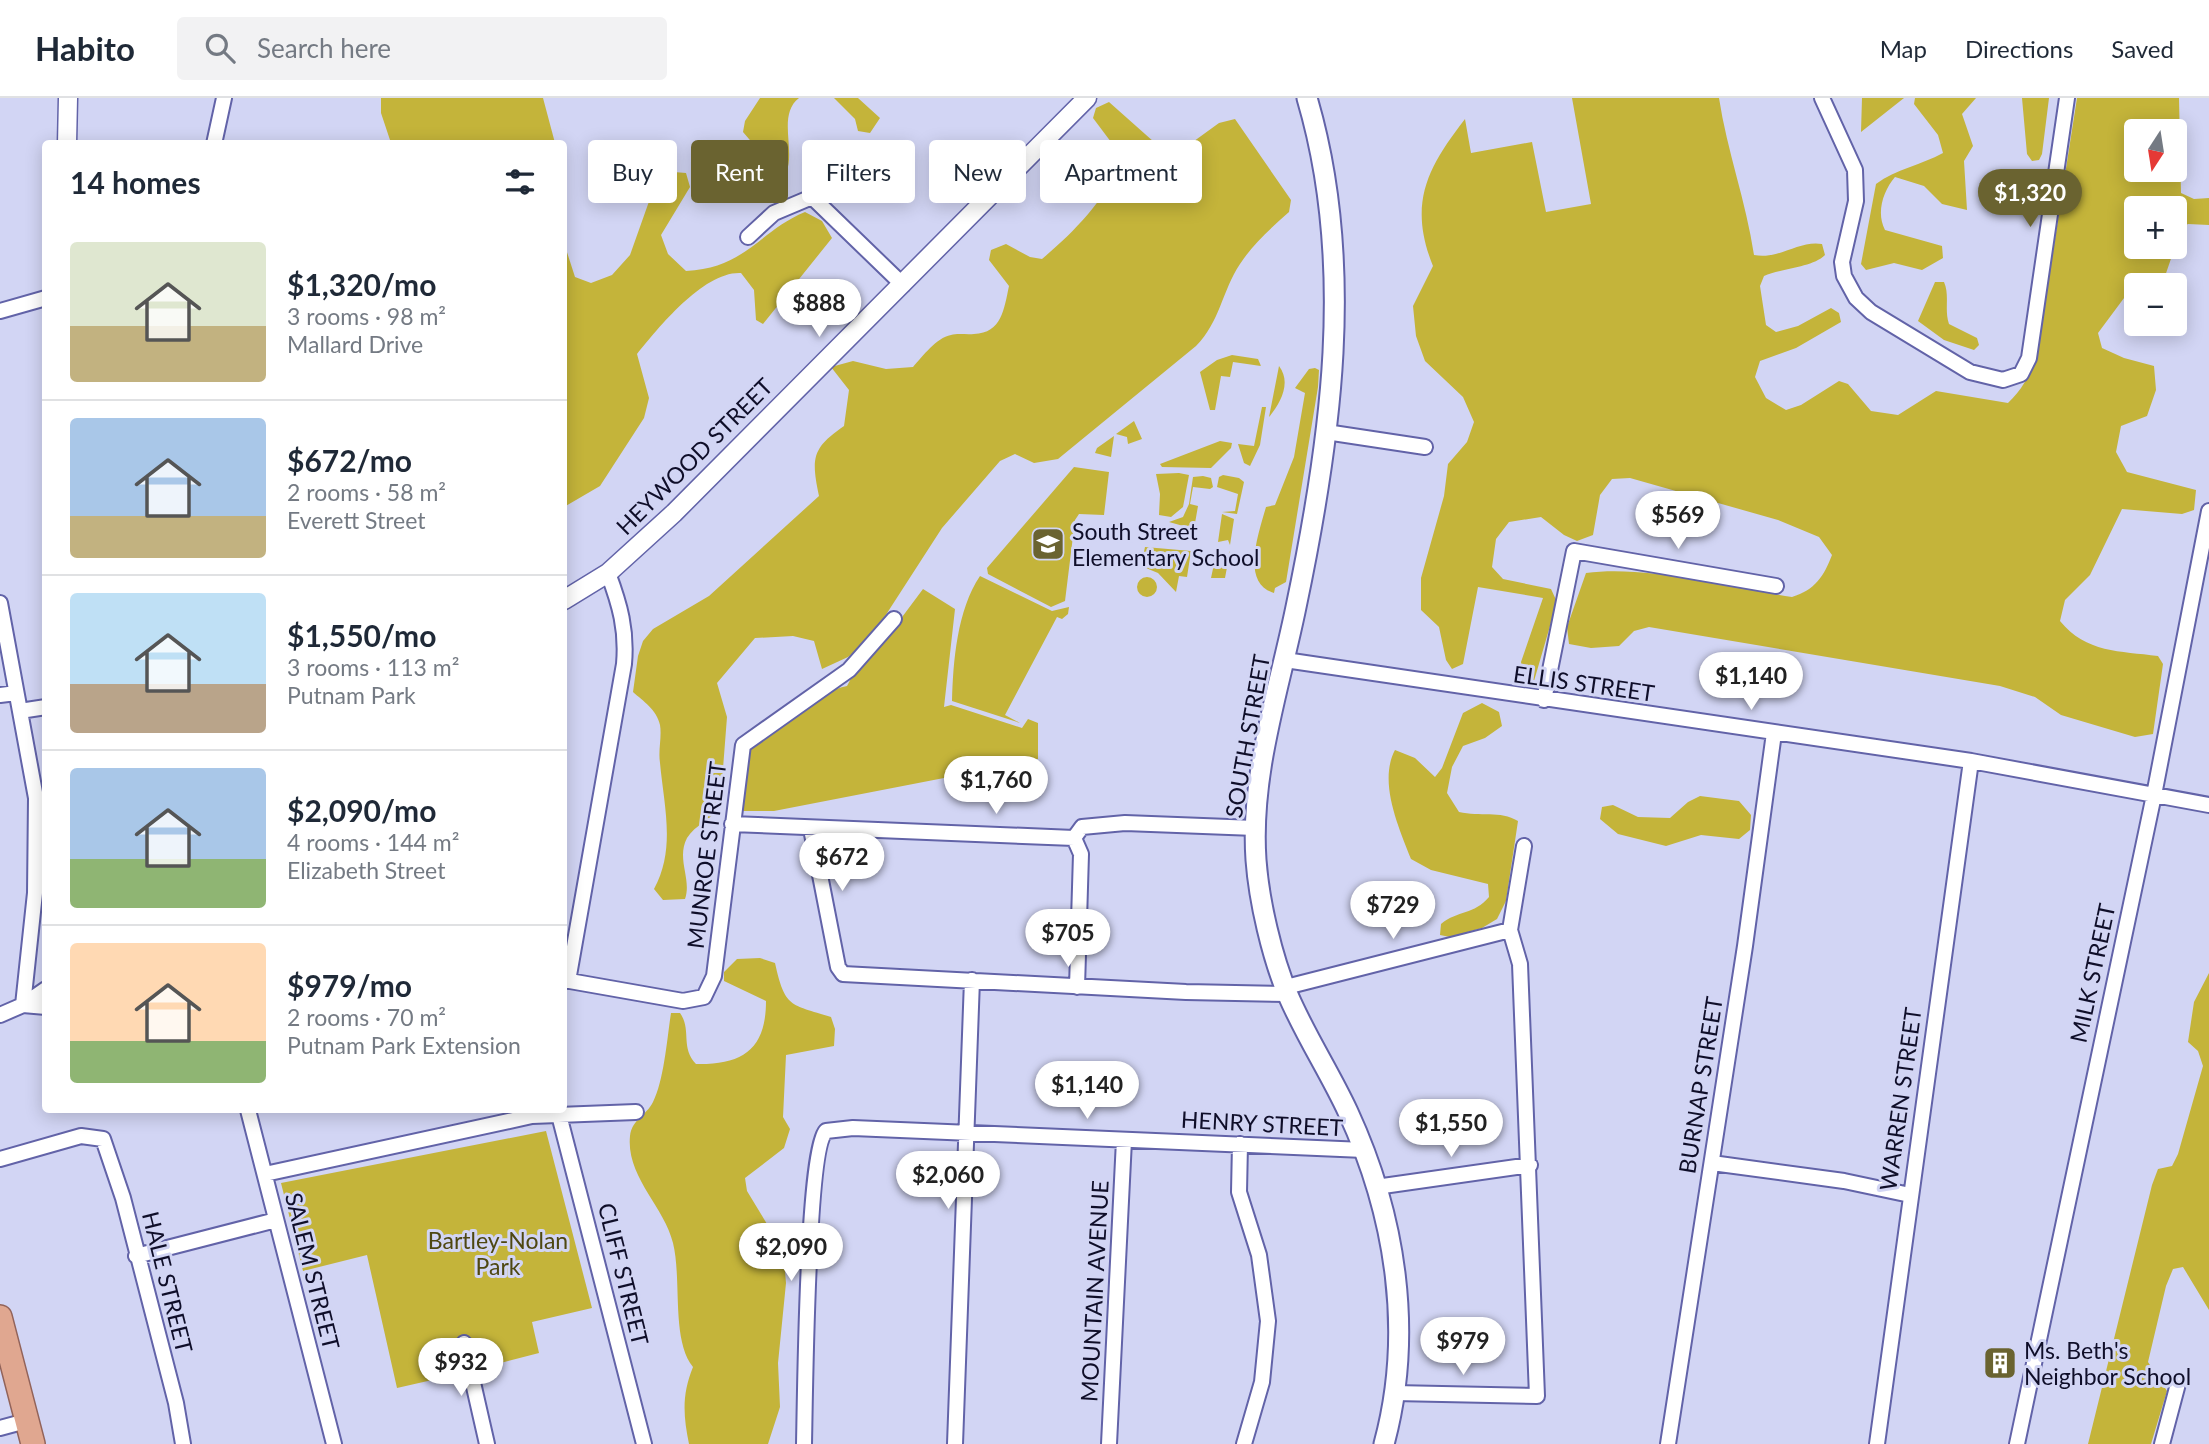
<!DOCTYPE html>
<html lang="en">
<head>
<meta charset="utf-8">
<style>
  body { margin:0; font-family:Lato,sans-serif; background:#f2f2f3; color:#1f2937; height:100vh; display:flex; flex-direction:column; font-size:26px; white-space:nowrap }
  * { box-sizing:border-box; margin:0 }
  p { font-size:23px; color:#747a83 }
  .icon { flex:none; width:38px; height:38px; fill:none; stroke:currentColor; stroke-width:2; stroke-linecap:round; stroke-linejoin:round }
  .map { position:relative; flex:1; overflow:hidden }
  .details { position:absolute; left:42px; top:42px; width:525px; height:973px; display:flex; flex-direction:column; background:#fff; border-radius:7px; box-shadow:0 4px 18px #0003 }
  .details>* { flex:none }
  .guide { position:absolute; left:588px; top:42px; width:665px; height:63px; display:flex; gap:14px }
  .needle { width:46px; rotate:192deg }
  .controls { position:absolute; left:2124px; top:21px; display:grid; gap:14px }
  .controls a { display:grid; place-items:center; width:63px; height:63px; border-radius:7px; background:#fff; box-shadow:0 4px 18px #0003; font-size:35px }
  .price { position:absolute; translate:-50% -60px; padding:0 16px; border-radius:24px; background:#fff; color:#222; font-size:23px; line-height:46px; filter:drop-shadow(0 2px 4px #0008) }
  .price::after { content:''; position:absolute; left:50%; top:42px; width:21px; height:16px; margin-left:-10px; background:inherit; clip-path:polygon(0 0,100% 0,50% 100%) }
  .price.on { background:#6a6330; color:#fff }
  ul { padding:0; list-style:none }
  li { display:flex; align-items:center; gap:21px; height:175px; padding:0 28px }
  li+li { border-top:2px solid #e0e1e3 }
  li span { display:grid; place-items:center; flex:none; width:196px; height:140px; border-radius:7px; color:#555 }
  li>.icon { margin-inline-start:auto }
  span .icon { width:84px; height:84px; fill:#fffc; stroke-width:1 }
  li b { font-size:30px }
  h2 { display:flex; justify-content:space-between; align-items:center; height:84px; padding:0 28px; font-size:30px }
  .chip { padding:0 24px; border-radius:7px; background:#fff; box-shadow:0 4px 18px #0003; font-size:24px; line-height:63px }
  .chip.on { background:#6a6330; color:#fff }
  header { display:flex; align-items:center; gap:42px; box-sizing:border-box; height:98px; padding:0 35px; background:#fff; border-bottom:2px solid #e0e1e3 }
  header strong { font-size:33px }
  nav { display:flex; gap:38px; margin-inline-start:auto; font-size:24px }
  .search { width:490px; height:63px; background:#f2f2f3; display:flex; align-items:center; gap:18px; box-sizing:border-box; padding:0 24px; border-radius:7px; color:#747a83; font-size:26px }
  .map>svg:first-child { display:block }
  .green { fill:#c4b43a; fill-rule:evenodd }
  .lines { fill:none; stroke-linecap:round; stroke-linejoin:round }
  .minor-casing { stroke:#6263a8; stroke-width:18 }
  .tertiary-casing { stroke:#6263a8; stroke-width:21 }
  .secondary-casing { stroke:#6263a8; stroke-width:23 }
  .trunk-casing { stroke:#92635a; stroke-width:26 }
  .minor { stroke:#fff; stroke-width:14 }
  .tertiary { stroke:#fff; stroke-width:18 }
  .secondary { stroke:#fff; stroke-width:19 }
  .trunk { stroke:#e0a790; stroke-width:23 }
  .labels { text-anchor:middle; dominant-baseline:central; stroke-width:6; stroke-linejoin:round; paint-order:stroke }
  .street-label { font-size:23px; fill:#0f0e29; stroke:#d2d5f4 }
  .poi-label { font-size:23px; fill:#0f0e29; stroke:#d2d5f4; text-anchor:start }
  .park-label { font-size:23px; fill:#4e4711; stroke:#d2d5f4 }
</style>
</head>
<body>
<header>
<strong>Habito</strong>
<div class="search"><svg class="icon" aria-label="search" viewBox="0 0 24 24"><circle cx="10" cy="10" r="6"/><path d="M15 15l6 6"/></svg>Search here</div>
<nav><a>Map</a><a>Directions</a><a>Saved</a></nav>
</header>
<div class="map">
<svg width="2209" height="1346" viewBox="0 0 2209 1346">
  <rect width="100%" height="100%" fill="#d2d5f4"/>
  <path class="green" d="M381,0H543L555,45H391L381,15Z
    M760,0H799C777,17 796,52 786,75L774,70L743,34L745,23Z
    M834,0H858L880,20L870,35L858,33L855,21Z
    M1572,0H1719C1727,53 1746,103 1754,157C1779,162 1799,142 1822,146L1825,157C1812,170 1781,170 1764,178L1760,188L1766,227L1776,234L1798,228L1831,210L1839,215L1841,224L1796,250L1760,263L1755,279L1766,300L1786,312L1801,307L1839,283L1848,286L1871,313L1898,317L1936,293L2008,305C2029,285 2035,265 2040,237L2077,0H2179L2181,95L2194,101L2209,100V127L2188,126L2179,131L2175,146V110H2137V149H2175L2162,187H2137V194L2127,196L2098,235L2102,250L2124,260L2154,268L2156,292L2147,318L2121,328L2116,354L2127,374L2196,392L2194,412L2182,416L2122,411L2090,477L2065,502L2060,523C2086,555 2120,553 2158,558L2163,566L2153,636L2135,639L2061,617L2035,599L2000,588L1649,529L1634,533L1619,548L1591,550L1569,546L1567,529L1586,475C1647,467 1729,489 1792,499C1815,492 1824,478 1832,457L1819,439L1778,422L1630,380L1612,381L1600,397L1593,437L1577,443L1564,437L1541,419L1509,424L1496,441L1492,469L1503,481L1551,491L1557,504L1534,583H1524L1521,564L1543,500L1478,489L1463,566L1452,571L1446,562L1439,529L1421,512V480L1444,398L1448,366L1467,344L1474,324L1463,299L1425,263L1416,238L1413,208L1433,168C1408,106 1427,70 1465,21L1471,55L1532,44L1546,114L1591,106ZM2137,33H2175V72H2137Z
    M1862,0H1904L1861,34Z
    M1915,0H1976L1962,16L1973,48L1964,63L1967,112L1942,106L1924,88L1895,79C1883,93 1876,115 1885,132L1942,148L1943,160L1922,172L1894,165L1866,172L1861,166L1876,86C1896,71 1921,67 1943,55L1938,37L1914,6Z
    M2022,0H2049L2042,56L2039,62L2032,63L2027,56Z
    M1109,4L1163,52L1179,54L1219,25L1235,21L1291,102L1289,114C1271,130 1253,146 1240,166C1222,193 1220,224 1196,248L1058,361L1034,365L1015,356L1000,363L942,430L869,543L848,559L822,571L814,543L793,538L755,540L717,585L727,619L720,709C712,721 695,727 687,740C676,761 692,781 685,801L663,802L654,791C676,751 664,708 660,665C658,652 662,639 660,627C657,612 643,603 633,594L638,558L643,543L653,531L709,498L819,398C811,360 812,350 844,328L849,292L831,269L853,263L886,271L913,269C923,258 936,240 951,237C958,235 967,237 974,236C1002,235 1004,211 1009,188L989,162L991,152L1006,146L1030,159L1042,161C1074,134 1102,105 1120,67L1111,44L1093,20L1096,10Z
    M674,74L686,75L690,89L661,137L668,156L686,173C746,170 759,133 805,114L822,123L832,140L763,226L756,222L754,192L741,175C704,173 659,229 637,256L649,300L644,320L600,388L564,409V129L565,148L575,179L591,185L612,177L630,157L652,95Z
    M1935,184H1944C1950,198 1944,211 1949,226L1977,240L1979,247L1974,252L1944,242L1918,223Z
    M1232,257L1258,261L1261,268L1233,264L1230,279L1221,278L1215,312H1210L1200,274L1217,262Z
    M1279,268C1292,285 1280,306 1269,319Z
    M1315,270L1319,272L1318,289L1286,484L1275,490L1274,495C1240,485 1259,434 1266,409L1275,407L1294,359L1305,295L1295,290L1309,271Z
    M1262,309H1266L1260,347L1250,368L1244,365L1238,346L1254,348Z
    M1134,323L1142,341L1128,346L1127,339L1116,336Z
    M1114,338L1111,359L1095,355L1097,350Z
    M1220,343L1232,345L1231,350L1211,370L1162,369L1160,366Z
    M1074,369L1109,374L1104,417L1079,416L1075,422L1065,503L1051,509L988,476L987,470Z
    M1179,375L1189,377L1183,409L1171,419L1159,417L1160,396L1156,376Z
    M1223,377L1239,380L1244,384L1237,416L1222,414L1235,413L1238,396L1217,389L1219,379Z
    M1203,378L1211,380L1213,389L1210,391L1193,389L1190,406L1198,408L1194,431L1169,424L1183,419L1189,406L1193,379Z
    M1222,416L1234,421L1230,447L1228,442L1218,444Z
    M1145,449L1191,453L1187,479L1179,478L1176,494L1158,475L1141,468Z
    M1217,452H1221L1219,466L1223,467L1230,453L1225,480H1211Z
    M980,478L1052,513L1069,509L1068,516L1062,521L1057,519L1005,617L1020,625L952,603C953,564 957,512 980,478Z
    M1137 489a10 10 0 1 1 20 0a10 10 0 1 1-20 0Z
    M923,491L955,511L944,609L951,607L1022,630L1028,621L1038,625V661H1033L1032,672L980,673L774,713H743L747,654C777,635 814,594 847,588L855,573L879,550Z
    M1482,605L1499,614L1502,628L1485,640L1463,648L1452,669L1447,695L1459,714C1480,719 1500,712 1518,723L1506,803L1497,821L1482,830L1450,839L1440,837L1441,826C1458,812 1474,817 1489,799L1488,786L1431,772L1411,761C1399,730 1378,684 1395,652L1415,660L1435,679L1442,670L1463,615Z
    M1700,698L1739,703L1751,717L1750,732L1739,741L1701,737L1666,748L1618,736L1600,721L1602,709L1613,707L1638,719L1670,720L1688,704Z
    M760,860L775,865C785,910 790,906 831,919L835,931L834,948L786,957L783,1019L790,1031L784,1050L745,1080L747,1093L770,1131L784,1162L786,1185L778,1265L780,1309L768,1346H689C683,1317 682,1296 693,1269C671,1242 682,1181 673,1145C664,1108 626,1079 630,1038C632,1021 646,1018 653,1004C664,982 667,941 671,915H680C692,932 680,949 696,966C743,967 766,951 766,903L724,883V874L737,861Z
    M2209,875V1212L2183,1169L2173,1171L2166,1188L2148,1264L2167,1293L2151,1346H2088L2152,1087L2158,1071L2172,1068L2178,1056L2203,968L2198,953L2188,944L2194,904Z
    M546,1033L592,1210L532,1224L539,1255L481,1270L475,1246L448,1252L454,1277L397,1290L367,1157L303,1173L281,1085Z"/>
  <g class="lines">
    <defs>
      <path id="minor" d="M1822,0L1855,72L1856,103L1842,164L1844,178L1856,200L1871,214L1970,274L2003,282L2021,276L2029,260L2067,0
        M214,46L224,0
        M748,139L774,115L812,99L903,187
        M0,213L46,200
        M1326,334L1425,349
        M0,505L36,700L35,795L23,907
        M1285,562L1971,663L2209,707
        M0,597L16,595
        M1544,602L1574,453L1776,488
        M20,613L46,609
        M732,726L1074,740L1082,729L1125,725L1255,730
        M811,731L838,869L843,876L1186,894L1287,896
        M1074,740L1081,756L1077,889
        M564,882L683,903L704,899L714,878L743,647L849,572L894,521
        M568,883L624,566C627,532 620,507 608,475
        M1286,889L1510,832
        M23,907L46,891
        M0,917L23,907L46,909
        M248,1012L334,1346
        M559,1017L644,1346
        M1240,1046L1239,1094L1259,1157L1268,1223L1262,1284L1244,1346
        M0,1061L81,1038L103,1041L123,1100L176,1305L183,1346
        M1712,1065L1844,1083L1910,1097
        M265,1076L532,1018L636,1014
        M1376,1089L1530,1067
        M136,1158L276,1122
        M464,1245L487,1346
        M1394,1295L1537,1298L1520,866L1510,832L1524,748
        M0,1330L26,1323
        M804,1346C805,1303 807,1052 826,1033L853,1030L1364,1052
        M955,1346L972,882
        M1109,1346L1124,1042
        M1668,1346L1745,848L1774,635
        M1877,1346L1971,663
        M2017,1346L2154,697L2209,413
        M2162,1346L2179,1282"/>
      <path id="tertiary" d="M67,46L68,0
        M564,502L608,475L674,415L1087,0"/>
      <path id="secondary" d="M1307,0C1356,166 1331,343 1296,509C1279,592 1250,676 1256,762C1259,803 1272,859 1288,897C1305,937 1330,975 1348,1014C1396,1118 1414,1235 1384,1346"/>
      <path id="trunk" d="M0,1219L33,1346"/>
    </defs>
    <use href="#minor" class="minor-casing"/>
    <use href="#tertiary" class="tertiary-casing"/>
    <use href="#secondary" class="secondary-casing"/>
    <use href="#trunk" class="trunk-casing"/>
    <use href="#minor" class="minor"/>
    <use href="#tertiary" class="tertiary"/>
    <use href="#secondary" class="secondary"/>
    <use href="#trunk" class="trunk"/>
  </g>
  <defs>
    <symbol id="school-square" viewBox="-11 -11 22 22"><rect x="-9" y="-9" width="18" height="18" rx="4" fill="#6a6330" stroke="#d2d5f4"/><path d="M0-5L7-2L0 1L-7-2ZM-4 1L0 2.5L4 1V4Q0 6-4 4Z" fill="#fff"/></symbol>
    <symbol id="building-square" viewBox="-11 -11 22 22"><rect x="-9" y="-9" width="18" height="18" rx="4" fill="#6a6330" stroke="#d2d5f4"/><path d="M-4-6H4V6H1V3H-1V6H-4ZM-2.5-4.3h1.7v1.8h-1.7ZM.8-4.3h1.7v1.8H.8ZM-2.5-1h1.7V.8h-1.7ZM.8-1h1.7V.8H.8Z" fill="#fff"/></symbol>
  </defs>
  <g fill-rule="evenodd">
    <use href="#school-square" x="1029" y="427" width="38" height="38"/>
    <use href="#building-square" x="1981" y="1246" width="38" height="38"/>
  </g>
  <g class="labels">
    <g class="street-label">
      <text transform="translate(694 358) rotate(-45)">HEYWOOD STREET</text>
      <text transform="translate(1584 585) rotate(8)">ELLIS STREET</text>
      <text transform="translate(1247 638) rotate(-80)">SOUTH STREET</text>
      <text transform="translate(706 757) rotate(-83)">MUNROE STREET</text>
      <text transform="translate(2092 875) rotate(-78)">MILK STREET</text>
      <text transform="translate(1700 987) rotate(-81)">BURNAP STREET</text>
      <text transform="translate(1900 1001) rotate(-82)">WARREN STREET</text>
      <text transform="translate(1262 1025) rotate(3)">HENRY STREET</text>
      <text transform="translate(313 1173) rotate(76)">SALEM STREET</text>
      <text transform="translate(624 1176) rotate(76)">CLIFF STREET</text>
      <text transform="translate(168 1184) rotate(76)">HALE STREET</text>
      <text transform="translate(1094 1193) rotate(-87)">MOUNTAIN AVENUE</text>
    </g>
    <g class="poi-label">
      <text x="1072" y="433">South Street<tspan x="1072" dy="26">Elementary School</tspan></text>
      <text x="2024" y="1252">Ms. Beth's<tspan x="2024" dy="26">Neighbor School</tspan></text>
    </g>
    <g class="park-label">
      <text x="498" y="1142">Bartley-Nolan<tspan x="498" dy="26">Park</tspan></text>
    </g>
  </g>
</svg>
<div class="controls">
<a><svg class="needle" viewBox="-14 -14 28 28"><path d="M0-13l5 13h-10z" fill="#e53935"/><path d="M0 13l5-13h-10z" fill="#747a83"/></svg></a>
<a>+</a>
<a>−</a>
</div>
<b class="price on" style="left:2030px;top:131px">$1,320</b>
<b class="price" style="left:819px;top:241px">$888</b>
<b class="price" style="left:1678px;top:453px">$569</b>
<b class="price" style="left:1751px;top:614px">$1,140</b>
<b class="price" style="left:996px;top:718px">$1,760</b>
<b class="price" style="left:842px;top:795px">$672</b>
<b class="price" style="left:1393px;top:843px">$729</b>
<b class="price" style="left:1068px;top:871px">$705</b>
<b class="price" style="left:1087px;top:1023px">$1,140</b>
<b class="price" style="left:1451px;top:1061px">$1,550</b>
<b class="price" style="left:948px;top:1113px">$2,060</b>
<b class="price" style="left:791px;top:1185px">$2,090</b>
<b class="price" style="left:1463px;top:1279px">$979</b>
<b class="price" style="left:461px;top:1300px">$932</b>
<div class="guide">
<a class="chip">Buy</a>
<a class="chip on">Rent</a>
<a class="chip">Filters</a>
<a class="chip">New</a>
<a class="chip">Apartment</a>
</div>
<section class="details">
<h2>14 homes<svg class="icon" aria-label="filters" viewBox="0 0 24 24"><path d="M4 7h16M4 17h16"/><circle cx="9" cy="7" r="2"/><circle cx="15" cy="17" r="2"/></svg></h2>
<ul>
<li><span style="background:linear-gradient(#dfe7d0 60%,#c2b280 0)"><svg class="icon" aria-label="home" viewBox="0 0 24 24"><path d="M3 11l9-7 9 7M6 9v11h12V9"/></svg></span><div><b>$1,320/mo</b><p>3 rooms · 98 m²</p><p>Mallard Drive</p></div></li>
<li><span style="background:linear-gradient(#a9c7e8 70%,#c2b280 0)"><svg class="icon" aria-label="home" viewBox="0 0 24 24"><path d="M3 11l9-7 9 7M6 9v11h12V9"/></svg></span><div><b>$672/mo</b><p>2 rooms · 58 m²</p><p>Everett Street</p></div></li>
<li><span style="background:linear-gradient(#bfe0f5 65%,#b9a48a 0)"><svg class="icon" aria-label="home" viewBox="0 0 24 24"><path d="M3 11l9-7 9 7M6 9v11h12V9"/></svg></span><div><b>$1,550/mo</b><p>3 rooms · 113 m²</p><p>Putnam Park</p></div></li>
<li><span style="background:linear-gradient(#a9c7e8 65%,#8fb573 0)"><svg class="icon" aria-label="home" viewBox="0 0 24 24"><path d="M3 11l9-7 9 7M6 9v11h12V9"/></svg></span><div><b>$2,090/mo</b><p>4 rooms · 144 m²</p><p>Elizabeth Street</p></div></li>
<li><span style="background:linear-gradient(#ffd9b3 70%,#8fb573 0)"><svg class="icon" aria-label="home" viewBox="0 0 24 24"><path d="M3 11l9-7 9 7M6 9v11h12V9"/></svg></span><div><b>$979/mo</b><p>2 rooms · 70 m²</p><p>Putnam Park Extension</p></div></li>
</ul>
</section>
</div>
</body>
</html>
